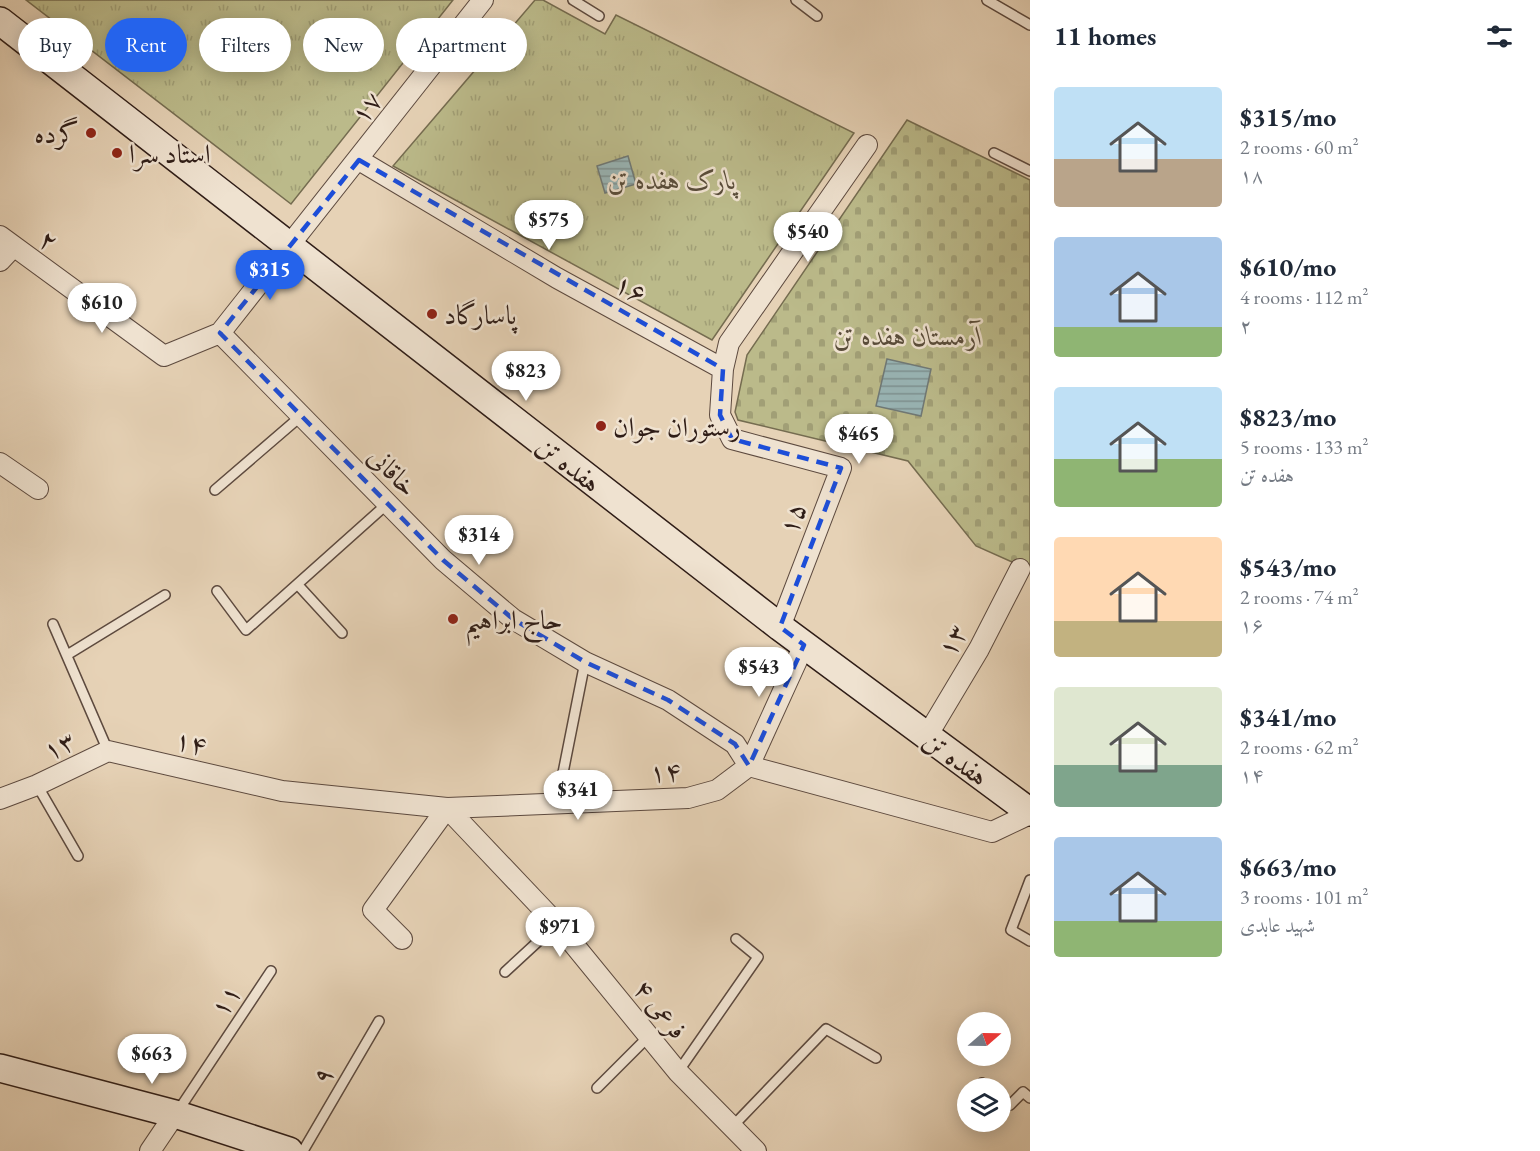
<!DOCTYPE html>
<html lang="en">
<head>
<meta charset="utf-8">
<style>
  body { margin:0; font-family:"EB Garamond",Amiri,serif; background:#f6f6f7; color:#1f2937; height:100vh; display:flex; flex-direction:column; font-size:22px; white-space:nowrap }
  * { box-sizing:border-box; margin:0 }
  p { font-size:20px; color:#747a83 }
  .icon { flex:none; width:33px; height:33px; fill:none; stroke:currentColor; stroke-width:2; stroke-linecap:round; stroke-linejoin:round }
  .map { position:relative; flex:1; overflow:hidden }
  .drawer { display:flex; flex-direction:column; background:#fff; width:510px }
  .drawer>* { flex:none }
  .hud { position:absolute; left:18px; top:18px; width:570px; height:54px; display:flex; gap:12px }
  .needle { width:39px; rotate:70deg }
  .tools { position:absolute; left:957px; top:1012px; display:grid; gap:12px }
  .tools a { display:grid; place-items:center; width:54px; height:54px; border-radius:50%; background:#fff; box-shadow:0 3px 15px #0003; font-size:30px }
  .price { position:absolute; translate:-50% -51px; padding:0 14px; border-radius:21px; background:#fff; color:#222; font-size:20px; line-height:39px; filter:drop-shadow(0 2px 3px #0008) }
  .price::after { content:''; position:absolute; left:50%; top:36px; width:18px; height:14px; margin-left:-9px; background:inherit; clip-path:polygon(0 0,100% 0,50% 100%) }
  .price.current { background:#2563eb; color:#fff }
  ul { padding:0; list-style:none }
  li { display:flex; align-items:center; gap:18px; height:150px; padding:0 24px }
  li span { display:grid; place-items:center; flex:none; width:168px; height:120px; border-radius:6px; color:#555 }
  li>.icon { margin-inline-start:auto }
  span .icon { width:72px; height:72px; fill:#fffc; stroke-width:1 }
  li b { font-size:26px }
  h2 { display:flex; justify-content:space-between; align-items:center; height:72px; padding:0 24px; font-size:26px }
  .chip { padding:0 21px; border-radius:27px; background:#fff; box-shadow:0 3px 15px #0003; font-size:21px; line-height:54px }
  .chip.current { background:#2563eb; color:#fff }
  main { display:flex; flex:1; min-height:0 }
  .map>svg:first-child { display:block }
  .cemetery { fill:url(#cemetery-stones); stroke:#756c50; stroke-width:1.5 }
  .park { fill:url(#park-tufts); stroke:#756c50; stroke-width:1.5 }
  .water { fill:url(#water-rules); stroke:#6f7977; stroke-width:1.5 }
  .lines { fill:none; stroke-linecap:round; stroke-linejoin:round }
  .lane-casing { stroke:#5d4a3f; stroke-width:12 }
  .street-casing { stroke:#5d4a3f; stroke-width:22 }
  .secondary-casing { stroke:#2f1d17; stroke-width:30 }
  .lane { stroke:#efe2d0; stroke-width:9 }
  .street { stroke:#efe2d0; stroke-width:20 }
  .secondary { stroke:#efe2d0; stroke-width:27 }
  .marked { fill:none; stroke:#1d4ed8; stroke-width:4.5; stroke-dasharray:12 8; stroke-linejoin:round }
  .poi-dot { fill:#8f2418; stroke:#efe2d0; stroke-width:2 }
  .labels { text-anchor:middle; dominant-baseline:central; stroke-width:5; stroke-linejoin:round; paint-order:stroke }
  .street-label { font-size:27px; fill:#2f1d17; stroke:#efe2d0 }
  .poi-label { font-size:27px; fill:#2f1d17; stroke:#efe2d0; text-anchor:start }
  .park-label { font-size:27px; font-style:italic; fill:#594c3a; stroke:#efe2d0 }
</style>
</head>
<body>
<main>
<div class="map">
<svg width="1030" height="1151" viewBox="0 0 1030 1151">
  <defs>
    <pattern id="cemetery-stones" width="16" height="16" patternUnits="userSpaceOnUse" patternTransform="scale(1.5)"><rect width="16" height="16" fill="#bbba8a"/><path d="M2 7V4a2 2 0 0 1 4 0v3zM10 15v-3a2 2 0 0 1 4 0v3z" fill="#a19f76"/></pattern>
    <pattern id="park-tufts" width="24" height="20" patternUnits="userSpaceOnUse" patternTransform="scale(1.5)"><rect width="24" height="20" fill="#bbba8a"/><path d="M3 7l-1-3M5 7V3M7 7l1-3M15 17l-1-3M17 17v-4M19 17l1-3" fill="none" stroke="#a19f76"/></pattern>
    <pattern id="water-rules" width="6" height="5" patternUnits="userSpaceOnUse" patternTransform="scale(1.5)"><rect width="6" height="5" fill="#99b6b7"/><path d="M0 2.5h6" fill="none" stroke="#7d9394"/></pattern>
  </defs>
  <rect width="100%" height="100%" fill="#e6d2b6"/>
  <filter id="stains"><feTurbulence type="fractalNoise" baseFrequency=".00333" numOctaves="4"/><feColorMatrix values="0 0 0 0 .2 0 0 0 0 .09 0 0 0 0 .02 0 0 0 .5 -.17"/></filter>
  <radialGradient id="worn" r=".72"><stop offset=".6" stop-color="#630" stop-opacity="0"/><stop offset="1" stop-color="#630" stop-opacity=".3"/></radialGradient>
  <path class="cemetery" d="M907,120L1030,180V570L976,546L908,461L738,420L735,412L747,355Z"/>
  <path class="park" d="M26,0H453L291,204Z
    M535,0H543L605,34L616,15L854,133L712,340L393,166Z"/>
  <path class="water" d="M628,156L636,184L605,193L597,166Z
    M887,359L931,369L921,416L876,406Z"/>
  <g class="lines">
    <defs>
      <path id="lane" d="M573,0L599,16
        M796,0L817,16
        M987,0L1030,25
        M994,153L1030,171
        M215,490L301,416
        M298,585L342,633
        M217,591L246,630L387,504
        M53,624L108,751
        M67,655L165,595
        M37,785L78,856
        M557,803L585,662
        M1030,880L1011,930L1030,941
        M505,972L557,924
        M678,1072L758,957L736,939
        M982,1083L990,1089
        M597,1088L648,1037
        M1000,1097L1010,1105L1023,1092L1030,1098
        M178,1111L271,971
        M732,1127L826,1029L876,1058
        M303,1151L379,1021"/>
      <path id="street" d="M359,160L557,278L723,369
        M0,236L164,356L220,333L483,0
        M0,261L13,247
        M220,333L443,560L513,619L585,662L668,700L735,744L749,766
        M0,463L38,489
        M780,627L841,468L732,439L720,415L723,369L729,343L867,145
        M927,736L979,649L1020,569
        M749,766L804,645
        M0,799L37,785L108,751L282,791L447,808L688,798L717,790L749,766L992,832L1030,814
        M402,939L373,910L447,808L557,924L678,1072L756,1151
        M150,1151L175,1114"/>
      <path id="secondary" d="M0,21L780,627L1030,812
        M0,1068L175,1114L289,1151"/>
    </defs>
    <use href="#lane" class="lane-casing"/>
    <use href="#street" class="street-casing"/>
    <use href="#secondary" class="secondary-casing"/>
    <use href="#lane" class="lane"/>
    <use href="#street" class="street"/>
    <use href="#secondary" class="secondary"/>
  </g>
  <path class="marked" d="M359,160L723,369L720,415L732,439L841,468L780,627L804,645L749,766L735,744L668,700L585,662L513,619L443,560L220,333Z"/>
  <g class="poi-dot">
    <circle cx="91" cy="133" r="6"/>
    <circle cx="117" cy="153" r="6"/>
    <circle cx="432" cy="314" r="6"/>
    <circle cx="601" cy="426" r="6"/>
    <circle cx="453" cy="619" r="6"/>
  </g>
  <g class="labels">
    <g class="street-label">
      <text transform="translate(366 107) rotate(-52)">۱۷</text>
      <text transform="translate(49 240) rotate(36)">۲</text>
      <text transform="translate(631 288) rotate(29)">۱۶</text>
      <text transform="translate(569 464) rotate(38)">هفده تن</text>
      <text transform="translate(393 471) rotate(45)">خاقانی</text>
      <text transform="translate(792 518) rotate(-69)">۱۵</text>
      <text transform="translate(952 640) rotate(-60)">۱۳</text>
      <text transform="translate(191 742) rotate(13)">۱۴</text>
      <text transform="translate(59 745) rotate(-26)">۱۳</text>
      <text transform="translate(956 758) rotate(36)">هفده تن</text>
      <text transform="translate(665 771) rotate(-4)">۱۴</text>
      <text transform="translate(225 1000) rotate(-57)">۱۱</text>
      <text transform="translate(661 1009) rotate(51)">فرعی ۴</text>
      <text transform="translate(322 1075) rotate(-60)">۹</text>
    </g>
    <g class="poi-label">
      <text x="79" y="133" text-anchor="end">گرده</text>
      <text x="129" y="153">استاد سرا</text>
      <text x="444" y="314">پاسارگاد</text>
      <text x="613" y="426">رستوران جوان</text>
      <text x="465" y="619">حاج ابراهیم</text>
    </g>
    <g class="park-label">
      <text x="672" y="179">پارک هفده تن</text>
      <text x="908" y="335">آرمستان هفده تن</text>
    </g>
  </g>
  <rect width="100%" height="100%" filter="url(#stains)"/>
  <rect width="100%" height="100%" fill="url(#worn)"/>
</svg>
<div class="tools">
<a><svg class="needle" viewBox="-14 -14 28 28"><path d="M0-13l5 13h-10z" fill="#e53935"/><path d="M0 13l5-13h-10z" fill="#747a83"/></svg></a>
<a><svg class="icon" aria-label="layers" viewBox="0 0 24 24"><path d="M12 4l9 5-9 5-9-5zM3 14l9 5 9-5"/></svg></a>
</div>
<b class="price" style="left:549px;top:251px">$575</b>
<b class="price" style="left:808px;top:263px">$540</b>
<b class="price current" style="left:270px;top:301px">$315</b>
<b class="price" style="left:102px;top:334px">$610</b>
<b class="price" style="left:526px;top:402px">$823</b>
<b class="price" style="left:859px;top:465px">$465</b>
<b class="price" style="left:479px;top:566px">$314</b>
<b class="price" style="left:759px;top:698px">$543</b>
<b class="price" style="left:578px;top:821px">$341</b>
<b class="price" style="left:560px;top:958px">$971</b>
<b class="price" style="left:152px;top:1085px">$663</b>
<div class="hud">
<a class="chip">Buy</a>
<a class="chip current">Rent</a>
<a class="chip">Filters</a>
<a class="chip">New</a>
<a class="chip">Apartment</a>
</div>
</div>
<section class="drawer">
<h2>11 homes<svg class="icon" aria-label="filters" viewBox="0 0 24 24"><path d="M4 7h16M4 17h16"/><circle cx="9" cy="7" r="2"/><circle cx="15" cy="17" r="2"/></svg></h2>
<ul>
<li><span style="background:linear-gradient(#bfe0f5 60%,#b9a48a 0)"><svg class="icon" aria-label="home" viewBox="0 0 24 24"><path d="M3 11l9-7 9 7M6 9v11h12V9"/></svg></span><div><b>$315/mo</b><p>2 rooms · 60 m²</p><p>۱۸</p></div></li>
<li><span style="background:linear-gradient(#a9c7e8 75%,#8fb573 0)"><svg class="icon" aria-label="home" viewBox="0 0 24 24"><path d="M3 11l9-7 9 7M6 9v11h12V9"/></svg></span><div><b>$610/mo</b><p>4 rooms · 112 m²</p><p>۲</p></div></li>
<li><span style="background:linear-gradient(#bfe0f5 60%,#8fb573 0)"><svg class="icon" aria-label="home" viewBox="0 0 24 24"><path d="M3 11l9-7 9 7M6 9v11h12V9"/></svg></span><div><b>$823/mo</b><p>5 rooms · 133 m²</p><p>هفده تن</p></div></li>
<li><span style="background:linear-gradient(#ffd9b3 70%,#c2b280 0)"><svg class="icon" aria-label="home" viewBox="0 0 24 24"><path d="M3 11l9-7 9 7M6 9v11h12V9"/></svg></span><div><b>$543/mo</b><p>2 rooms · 74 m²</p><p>۱۶</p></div></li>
<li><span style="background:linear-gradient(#dfe7d0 65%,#7fa58c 0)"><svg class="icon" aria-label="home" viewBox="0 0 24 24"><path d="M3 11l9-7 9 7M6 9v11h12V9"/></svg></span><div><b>$341/mo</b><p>2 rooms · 62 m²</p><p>۱۴</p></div></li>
<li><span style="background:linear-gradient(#a9c7e8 70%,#8fb573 0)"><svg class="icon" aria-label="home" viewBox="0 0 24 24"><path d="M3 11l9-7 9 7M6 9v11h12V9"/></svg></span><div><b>$663/mo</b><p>3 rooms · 101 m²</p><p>شهید عابدی</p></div></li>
</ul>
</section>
</main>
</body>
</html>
